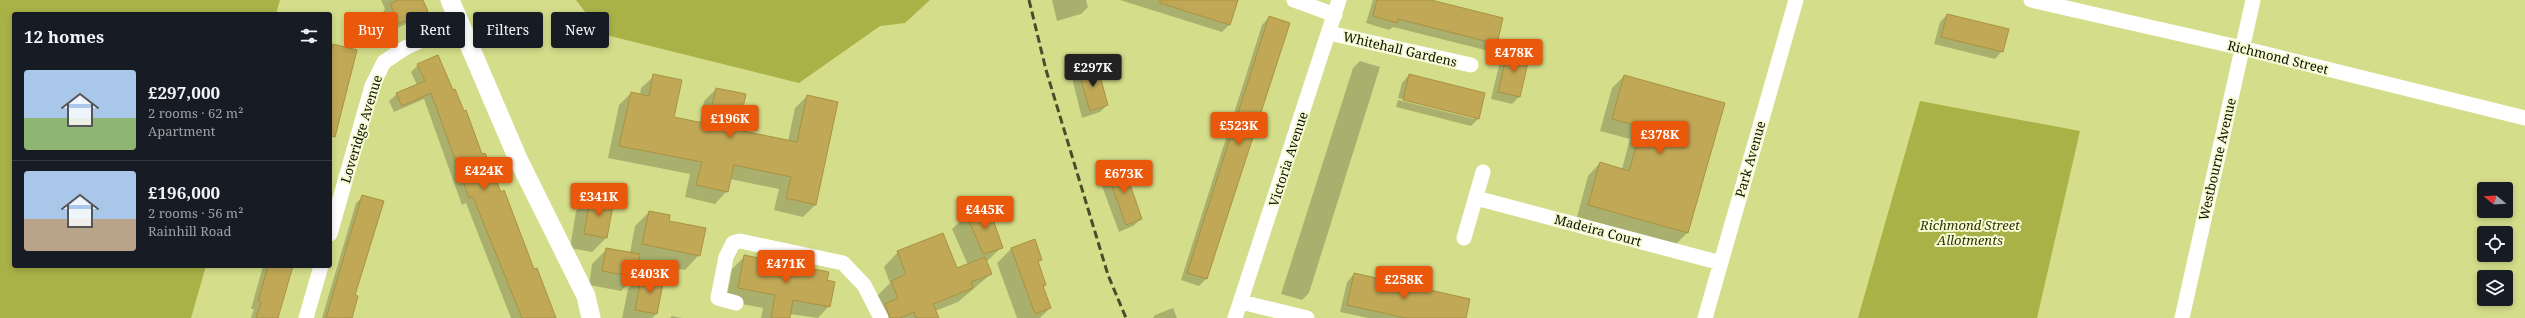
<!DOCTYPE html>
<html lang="en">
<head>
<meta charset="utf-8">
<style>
  body { margin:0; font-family:"Noto Serif",serif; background:#242831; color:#f1f3f6; height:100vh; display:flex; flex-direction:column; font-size:15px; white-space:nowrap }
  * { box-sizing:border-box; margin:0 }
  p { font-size:13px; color:#9ea1a6 }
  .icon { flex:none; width:22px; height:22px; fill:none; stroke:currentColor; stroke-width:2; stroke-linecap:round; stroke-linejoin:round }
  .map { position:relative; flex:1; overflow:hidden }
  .sheet { position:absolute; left:12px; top:12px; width:320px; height:256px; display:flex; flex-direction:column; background:#171b24; border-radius:4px; box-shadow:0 2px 6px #0003 }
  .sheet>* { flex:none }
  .hud { position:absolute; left:344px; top:12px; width:380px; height:36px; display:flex; gap:8px }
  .needle { width:26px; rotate:288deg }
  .tools { position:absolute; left:2477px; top:182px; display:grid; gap:8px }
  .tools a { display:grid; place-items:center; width:36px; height:36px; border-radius:4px; background:#171b24; box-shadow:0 2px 6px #0003; font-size:20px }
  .price { position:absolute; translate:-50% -34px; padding:0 9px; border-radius:4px; background:#ea580c; color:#fff; font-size:13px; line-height:26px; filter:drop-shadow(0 1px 2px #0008) }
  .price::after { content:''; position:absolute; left:50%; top:24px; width:12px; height:9px; margin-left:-6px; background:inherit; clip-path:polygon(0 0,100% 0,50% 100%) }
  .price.selected { background:#222; color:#fff }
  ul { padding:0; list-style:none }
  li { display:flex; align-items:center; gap:12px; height:100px; padding:0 12px }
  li+li { border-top:1px solid #363941 }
  li span { display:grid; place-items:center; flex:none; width:112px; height:80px; border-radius:4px; color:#555 }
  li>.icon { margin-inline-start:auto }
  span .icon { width:48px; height:48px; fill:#fffc; stroke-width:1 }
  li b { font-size:17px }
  h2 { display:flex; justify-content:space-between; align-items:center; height:48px; padding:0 12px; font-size:17px }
  .tag { padding:0 14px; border-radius:4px; background:#171b24; box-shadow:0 2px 6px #0003; font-size:14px; line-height:36px }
  .tag.selected { background:#ea580c; color:#fff }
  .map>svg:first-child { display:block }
  .green { fill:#a9b247 }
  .shadow { fill:#0003 }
  .building { fill:#c0a856; stroke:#a9923e }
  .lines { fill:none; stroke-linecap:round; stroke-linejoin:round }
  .minor { stroke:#fff; stroke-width:15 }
  .tertiary { stroke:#fff; stroke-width:19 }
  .rail { stroke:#494d2a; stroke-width:3; stroke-dasharray:8 4; stroke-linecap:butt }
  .labels { text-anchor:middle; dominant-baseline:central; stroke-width:4; stroke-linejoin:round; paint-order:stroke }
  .street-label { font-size:13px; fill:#0d0e00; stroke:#f5fbd2 }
  .park-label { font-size:13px; font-style:italic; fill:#2f3203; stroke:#f5fbd2 }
</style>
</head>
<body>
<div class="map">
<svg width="2525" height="318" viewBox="0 0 2525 318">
  <rect width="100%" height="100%" fill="#d4dd8a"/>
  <path class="green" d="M0,0H280L276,14H14V266H206L191,318H0Z
    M576,0H930L905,23L880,26L799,83L602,34Z
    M1920,101L2080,131L2037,318H1858Z"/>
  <path class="shadow" d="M381,0H422L427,11L419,18L391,31L383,12L385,9Z
    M1052,0H1086L1088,7L1081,14L1057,21Z
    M1120,0H1231L1229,25L1222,32Z
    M1373,0H1426L1496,43L1489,51L1393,27L1389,30L1366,23Z
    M1947,15L2002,51L1995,59L1934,44L1940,22Z
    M1269,17L1206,279L1199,286L1181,280L1262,25Z
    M334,45V134L330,138V49Z
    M1508,50L1529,55L1519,97L1512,104L1491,99L1501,57Z
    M1360,61L1380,67L1309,293L1302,300L1281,294L1353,68Z
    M418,65L481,155L553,318H511L466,203L462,205L424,99L394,112L389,101L397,94L417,85L411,72Z
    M1079,71L1107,105L1100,112L1082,118L1072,78Z
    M1409,75L1478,119L1471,126L1396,107L1398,100L1474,119V117L1398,98L1402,83Z
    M654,76L673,118L700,123L704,101L716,89L737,130L788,141L795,108L807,96L815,205L803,217L774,210L779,189L730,179L727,191L715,204L685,197L690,174L608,158L619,105L631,93L640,95L641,88Z
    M1624,76L1687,233L1675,245L1577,217L1588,176L1600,163L1622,169L1630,139L1600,131L1612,88Z
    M1107,170L1141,219L1133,226L1119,232L1099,178Z
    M363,196L350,318H322L356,203Z
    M591,197L606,238L592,252L570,248L576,211Z
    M649,212L668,221L699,255L685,270L638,260L635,276L621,291L589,285L592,264L607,249L630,253L635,226Z
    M967,215L1002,247L986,262L991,274L958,302L935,311L938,318H872L882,308L877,296L890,283L884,267L898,252L956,270L968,265L952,229Z
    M1034,240L1041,259L1037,263L1045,284L1042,288L1050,308L1040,318H1017L997,263L1011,249Z
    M744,257L826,281L829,306L818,318L790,314L789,318H761L763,308L726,301L732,269Z
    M263,266H292L277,318H251L254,309H251Z
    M1354,274L1465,318H1368L1340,312L1347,282Z
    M642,275L656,314L652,318H622L628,289Z
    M1173,308L1177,318H1153L1155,315Z
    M672,316L682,318H670Z"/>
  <path class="building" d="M398,0H423L428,11L399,24L390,4Z
    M1160,0H1238L1230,25L1160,3Z
    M1377,0H1431L1503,18L1497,44L1398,19L1397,23L1373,16Z
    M1947,14L2009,29L2003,52L1941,37Z
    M1269,16L1290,23L1207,279L1187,273Z
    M333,44L357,50L335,137L330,136V57Z
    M1508,49L1530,54L1520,97L1498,92Z
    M438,55L453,90L455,89L464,111L466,110L482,154L485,153L501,192L504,190L534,269L537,268L556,318H522L473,197L469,198L431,93L402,106L396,93L425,81L417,64Z
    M1097,65L1108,105L1090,111L1078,70Z
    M653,74L682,80L674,117L708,124L716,88L746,94L738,130L797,142L807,95L838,102L816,205L786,198L791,177L734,165L728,192L696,185L702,162L619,146L631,92L649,96Z
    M1409,74L1485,93L1479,119L1403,100Z
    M1624,75L1725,103L1688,233L1588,205L1600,162L1629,171L1642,127L1612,119Z
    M1123,164L1142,219L1126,225L1106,169Z
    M362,195L384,201L355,295L358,296L352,318H326Z
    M590,196L614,200L607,238L584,234Z
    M988,205L1003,248L983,254L966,214Z
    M649,211L670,215L669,221L706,228L700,256L642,244Z
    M943,233L957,268L985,257L992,274L971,282L973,288L933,304L939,318H916L914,312L900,318H890L885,304L898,298L891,281L906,274L897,251Z
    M1035,239L1042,260L1038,261L1046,285L1043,286L1051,308L1035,314L1011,248Z
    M606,248L640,254L636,277L602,271Z
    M744,255L829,272L827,280L835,282L830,307L793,300L790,318H771L775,295L738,288Z
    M268,266H293L278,318H256L261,302L258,301Z
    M1354,273L1470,299L1466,318H1406L1347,305Z
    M642,274L664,278L657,314L635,310Z"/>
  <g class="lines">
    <path class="minor" d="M1294,0L1335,15
      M2031,0L2242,48L2525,118
      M1329,33L1471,65
      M1476,198L1721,263
      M330,234L372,86L384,62L405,48L460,22
      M1464,238L1483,172
      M1241,302L1307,318
      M736,303L718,298L726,257L733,243L740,241L843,263L864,285L881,318
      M306,318L321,266
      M1235,318L1339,0
      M1705,318L1796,0
      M2182,318L2253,0"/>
    <path class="tertiary" d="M450,0L518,159L586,296L591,318"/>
    <path class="rail" d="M1029,0L1046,70L1108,275L1126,318"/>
  </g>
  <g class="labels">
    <g class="street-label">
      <text transform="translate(1400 49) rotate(13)">Whitehall Gardens</text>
      <text transform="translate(2278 57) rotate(14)">Richmond Street</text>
      <text transform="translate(361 129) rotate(-73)">Loveridge Avenue</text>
      <text transform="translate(1288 159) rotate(-72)">Victoria Avenue</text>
      <text transform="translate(1750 159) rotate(-74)">Park Avenue</text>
      <text transform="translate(2217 159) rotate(-77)">Westbourne Avenue</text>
      <text transform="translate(1598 230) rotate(15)">Madeira Court</text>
    </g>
    <g class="park-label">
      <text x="1970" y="225">Richmond Street<tspan x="1970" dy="15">Allotments</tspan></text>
    </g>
  </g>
</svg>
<div class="tools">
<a><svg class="needle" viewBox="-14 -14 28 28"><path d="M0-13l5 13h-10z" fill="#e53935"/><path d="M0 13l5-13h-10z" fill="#9ea1a6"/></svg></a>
<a><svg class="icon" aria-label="locate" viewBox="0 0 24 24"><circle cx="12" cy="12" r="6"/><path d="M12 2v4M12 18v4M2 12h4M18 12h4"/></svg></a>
<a><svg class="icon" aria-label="layers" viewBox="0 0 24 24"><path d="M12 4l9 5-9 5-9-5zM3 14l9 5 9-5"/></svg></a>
</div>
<b class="price" style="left:1514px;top:73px">£478K</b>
<b class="price selected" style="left:1093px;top:88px">£297K</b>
<b class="price" style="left:730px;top:139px">£196K</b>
<b class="price" style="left:1239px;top:146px">£523K</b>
<b class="price" style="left:1660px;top:155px">£378K</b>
<b class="price" style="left:484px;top:191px">£424K</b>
<b class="price" style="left:1124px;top:194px">£673K</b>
<b class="price" style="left:599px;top:217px">£341K</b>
<b class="price" style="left:985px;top:230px">£445K</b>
<b class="price" style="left:786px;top:284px">£471K</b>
<b class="price" style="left:650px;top:294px">£403K</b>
<b class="price" style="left:1404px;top:300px">£258K</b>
<div class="hud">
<a class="tag selected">Buy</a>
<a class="tag">Rent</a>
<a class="tag">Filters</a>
<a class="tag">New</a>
</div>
<section class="sheet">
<h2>12 homes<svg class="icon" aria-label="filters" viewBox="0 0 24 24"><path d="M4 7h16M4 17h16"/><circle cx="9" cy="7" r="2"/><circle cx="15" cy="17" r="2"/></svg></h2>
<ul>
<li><span style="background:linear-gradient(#a9c7e8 60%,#8fb573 0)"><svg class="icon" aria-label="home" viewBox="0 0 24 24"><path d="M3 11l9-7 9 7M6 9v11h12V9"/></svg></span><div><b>£297,000</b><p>2 rooms · 62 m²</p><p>Apartment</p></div></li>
<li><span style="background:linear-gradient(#a9c7e8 60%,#b9a48a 0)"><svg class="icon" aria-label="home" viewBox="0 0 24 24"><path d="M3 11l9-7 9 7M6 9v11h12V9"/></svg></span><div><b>£196,000</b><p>2 rooms · 56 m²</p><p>Rainhill Road</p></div></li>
</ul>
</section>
</div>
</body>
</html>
